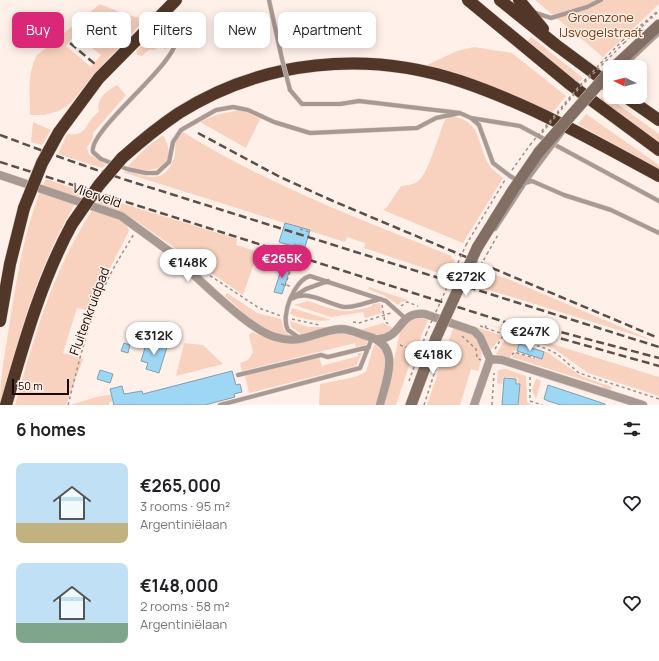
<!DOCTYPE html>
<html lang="en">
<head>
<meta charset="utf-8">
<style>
  body { margin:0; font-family:Manrope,sans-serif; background:#f2f2f2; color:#202124; height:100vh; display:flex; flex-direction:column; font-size:15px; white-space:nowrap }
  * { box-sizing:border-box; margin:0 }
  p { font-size:13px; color:#757577 }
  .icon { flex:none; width:22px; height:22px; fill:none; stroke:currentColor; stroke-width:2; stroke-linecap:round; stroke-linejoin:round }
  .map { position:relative; height:405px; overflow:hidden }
  .drawer { display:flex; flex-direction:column; background:#fff; flex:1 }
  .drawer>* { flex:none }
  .hud { position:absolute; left:12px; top:12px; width:400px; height:36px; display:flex; gap:8px }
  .needle { width:26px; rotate:276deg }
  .buttons { position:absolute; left:603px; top:60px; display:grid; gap:8px }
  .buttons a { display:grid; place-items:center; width:44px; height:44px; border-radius:8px; background:#fff; box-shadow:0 2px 10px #0003; font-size:20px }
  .scale { position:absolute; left:12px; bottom:10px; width:57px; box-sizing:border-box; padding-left:4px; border:2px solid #150a05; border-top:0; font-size:11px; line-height:14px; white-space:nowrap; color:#150a05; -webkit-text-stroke:3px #fff0e9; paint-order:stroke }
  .price { position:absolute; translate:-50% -34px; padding:0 9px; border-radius:14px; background:#fff; color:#222; font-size:13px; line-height:26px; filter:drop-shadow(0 1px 2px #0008) }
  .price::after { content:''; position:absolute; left:50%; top:24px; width:12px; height:9px; margin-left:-6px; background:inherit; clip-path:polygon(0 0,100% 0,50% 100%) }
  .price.active { background:#db2777; color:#fff }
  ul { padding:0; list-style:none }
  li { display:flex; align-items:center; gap:12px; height:100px; padding:0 16px }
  li span { display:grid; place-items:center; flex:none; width:112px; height:80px; border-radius:8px; color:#555 }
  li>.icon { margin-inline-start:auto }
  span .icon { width:48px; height:48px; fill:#fffc; stroke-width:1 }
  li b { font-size:17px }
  h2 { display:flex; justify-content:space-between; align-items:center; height:48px; padding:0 16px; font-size:17px }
  .tag { padding:0 14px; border-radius:8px; background:#fff; box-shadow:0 2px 10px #0003; font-size:14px; line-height:36px }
  .tag.active { background:#db2777; color:#fff }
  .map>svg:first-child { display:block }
  .green { fill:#f8d2be; fill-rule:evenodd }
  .building { fill:#9ed7f4; stroke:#7da0b1 }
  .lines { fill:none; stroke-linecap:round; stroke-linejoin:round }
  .lane-casing { stroke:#dacbc5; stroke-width:5 }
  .street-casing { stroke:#dacbc5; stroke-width:9 }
  .secondary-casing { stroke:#dacbc5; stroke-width:12 }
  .highway-casing { stroke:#dacbc5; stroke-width:13 }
  .path { stroke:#9d8f89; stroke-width:1.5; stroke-dasharray:3 3; stroke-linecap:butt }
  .lane { stroke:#a89992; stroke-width:4 }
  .street { stroke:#a89992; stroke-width:8 }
  .secondary { stroke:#836e63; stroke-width:11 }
  .highway { stroke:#523728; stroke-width:12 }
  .rail { stroke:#5b4f49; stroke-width:2.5; stroke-dasharray:8 4; stroke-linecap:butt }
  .lane-bridge-casing { stroke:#dacbc5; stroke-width:5; stroke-linecap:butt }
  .secondary-bridge-casing { stroke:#dacbc5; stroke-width:12; stroke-linecap:butt }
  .highway-bridge-casing { stroke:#dacbc5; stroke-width:13; stroke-linecap:butt }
  .path-bridge { stroke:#9d8f89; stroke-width:1.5; stroke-dasharray:3 3; stroke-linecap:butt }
  .lane-bridge { stroke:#a89992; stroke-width:4 }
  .secondary-bridge { stroke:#836e63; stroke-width:11 }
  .highway-bridge { stroke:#523728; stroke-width:12 }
  .labels { text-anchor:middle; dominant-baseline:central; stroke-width:3; stroke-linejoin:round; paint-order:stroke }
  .park-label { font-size:13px; fill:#793a11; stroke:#fff0e9 }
  .street-label { font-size:13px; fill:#150a05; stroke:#fff0e9 }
</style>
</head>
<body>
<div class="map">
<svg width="659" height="405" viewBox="0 0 659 405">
  <rect width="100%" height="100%" fill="#fff0e9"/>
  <path class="green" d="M535,0H659V4L603,57Z
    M100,4L127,15L145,19L94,74L71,103L59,111L44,115H30C30,96 27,72 37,55ZM75,35L101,55L91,67L66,46Z
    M166,23C170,30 174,38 170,47L165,49L160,47L153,50L150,49L142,56L137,55L136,51Z
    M531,37L583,78L578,83L527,42Z
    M474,47L512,53L566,96L552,113L482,83L427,65L457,51Z
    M117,85L126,95L93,133V138L87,147L89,154L106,164L102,168L58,154L67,134C90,137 84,121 99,112C95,100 106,91 117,85Z
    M605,95L659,134V143L600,99Z
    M239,110L246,112L260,119L246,148L200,122L216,115Z
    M586,114L659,165V169L578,124Z
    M451,116C483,121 476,143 489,165C492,170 499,174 503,178L463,243L383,210L387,207L401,186C406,185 413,185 417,182C429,174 438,135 445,120Z
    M33,122L51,130L42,145L31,142Z
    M183,132C265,183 361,220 452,256L451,258L455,260L448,276L364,248L365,243L347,237L345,242L122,172C137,169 159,190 172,163C179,151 170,144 183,132Z
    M163,135C181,167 155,176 128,166L147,147Z
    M46,179L84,192L79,198L43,186Z
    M40,192L75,204C38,265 19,336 0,405C0,375 6,348 10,320C17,277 24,232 40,192Z
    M101,197L237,239L236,245L258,252L243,295L132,218L97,203Z
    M93,209L126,222L129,231L110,268L92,311L77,308L63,353L83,359L66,405H15C34,337 53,269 93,209Z
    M480,270L508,279L654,341L473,285Z
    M369,287L408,300L407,301L401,302L398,305L383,295L368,289Z
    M227,293L257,313L281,319L284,330L290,336C263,334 244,313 225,296Z
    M308,301C335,310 343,315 372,306V304L380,303L382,313L365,318L363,312L331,317L294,305Z
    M292,308L331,320C316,322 304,320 290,314Z
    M421,318L428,320L410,363L396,405H384L400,332C405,323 410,319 421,318Z
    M290,321L308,327H331L301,334L291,327Z
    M383,323L393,328C382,339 373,334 360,330Z
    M487,324L659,377V396L588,373L553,348Z
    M454,326C479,336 487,345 478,371L471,369L460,405H427Z
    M473,326L500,335L501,338L491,349L481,333Z
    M252,332L272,340L301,343L340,332L367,340V343L365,345L356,347L355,343L242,371L240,363L248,360L253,352L249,335Z
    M506,338L547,352L581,376L612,387L610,391L602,388L603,386L514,358L512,359L515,352L536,359V357L542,359L544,352L519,345L517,351L513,350L510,359L496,354Z
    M184,343L203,345L223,364L176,376Z
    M376,344L385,352L386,365L376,405H319L320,384L355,377L366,372L374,345Z
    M358,353H362L356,366L249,393L245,375L319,357L322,366L358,356Z
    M506,369L526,376L527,402L531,405H516L518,378L503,377L502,384L497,383L498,370Z
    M536,379L541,381L536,399L532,390Z
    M119,393L120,399L109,402V405H70L97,397Z"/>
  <path class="building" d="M285,223L310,230L304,250L279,242Z
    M283,264L291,266L282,294L274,292Z
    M147,341L167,347L159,373L146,369L148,363L141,361Z
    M124,343L130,345L128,353L121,351Z
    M519,344L544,352L542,359L517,351Z
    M100,370L113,374L110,383L97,379Z
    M232,371L236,385L240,384L242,392L234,394L235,397L205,405H114L110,389L122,386L124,394L142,391L143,394Z
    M504,378L516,379V384H520L518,405H502Z
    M548,385L605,404V405H561L548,401L544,399Z"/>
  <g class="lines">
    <defs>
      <path id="lane" d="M269,0L282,59
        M533,12L551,18L587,7L601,0
        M170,24C173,29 176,34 176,41C173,67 87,132 93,152L101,159L127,169L146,173H157L169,162L173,142L181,130L216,110L233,107L248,110L274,122L310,133L417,128L436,118L460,113
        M623,67L659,33
        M290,90L302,104H340L359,101L460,113L471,118L479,125L493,163L510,176L519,181L525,183L532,181L564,195L611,210L659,233
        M471,118L520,126L659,201
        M495,229L525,183L545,156
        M293,297L306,289L328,281
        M291,299C309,289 326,304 344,307C355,308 370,301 381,299
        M298,337L288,330C280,316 294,280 310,276L386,301L405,318
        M238,375L321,355L328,357L369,347
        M220,405L360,368L372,338"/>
      <path id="street" d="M0,175L121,216L177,257L186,268C208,287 250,330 275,337C304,346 316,330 341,329C351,329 358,334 367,336C403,345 386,380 380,405
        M379,339C403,337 398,311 425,314L474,331L480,337L490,359
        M490,359L502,360L643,405
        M474,405L490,359"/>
      <path id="secondary" d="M614,67L659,25
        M477,248L513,190L539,152
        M411,405L436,338"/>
      <path id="highway" d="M468,0L571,85L659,150
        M500,0L556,45L610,85
        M519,0L543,29
        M626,97L659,120
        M59,132L99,78L176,0
        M122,158C140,142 158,127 179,113C263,60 366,50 460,81C529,104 595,141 659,176
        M0,321L10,264L24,208
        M6,405C24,343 41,281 72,224"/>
    </defs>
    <use href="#lane" class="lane-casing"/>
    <use href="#street" class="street-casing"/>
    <use href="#secondary" class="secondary-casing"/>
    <use href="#highway" class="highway-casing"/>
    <path class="path" d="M622,41L659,10
      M624,43L659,11
      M512,170L530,145
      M300,229L309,232V236
      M294,245L305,248L304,252
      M466,245L505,180
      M487,254L499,233
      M200,269L259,308L281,316
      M281,284L290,286
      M285,286L293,263
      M382,305L385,322L391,325
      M401,306L407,302L418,306
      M292,319L319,325
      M353,322L359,323L391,313
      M480,326L547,349L557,354L579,373L659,399
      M485,328L487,324
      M462,336L476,349L477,358L481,360
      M400,345L419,352
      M495,349L504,334
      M512,355L514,352L535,358
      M530,377V401L542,405
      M409,381L426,334
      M68,405C78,366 87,325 104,288C112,269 123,252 134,234
      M424,405L437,365
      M492,405L494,373"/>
    <use href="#lane" class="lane"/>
    <use href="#street" class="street"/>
    <use href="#secondary" class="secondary"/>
    <use href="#highway" class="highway"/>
    <path class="rail" d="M70,43L95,64
      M198,133L280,177L333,201L656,337
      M0,135L65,159L123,179L659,347
      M0,162L527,329L659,366
      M515,320L659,358"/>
    <defs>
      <path id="lane-bridge" d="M282,59L290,90
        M602,88L610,80
        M545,156L563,132"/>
      <path id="secondary-bridge" d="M539,152L610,71
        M436,338L477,248"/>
      <path id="highway-bridge" d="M24,208L42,163L59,132
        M72,224L99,185L122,158"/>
    </defs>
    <use href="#lane-bridge" class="lane-bridge-casing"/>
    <use href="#secondary-bridge" class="secondary-bridge-casing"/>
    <use href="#highway-bridge" class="highway-bridge-casing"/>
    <path class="path-bridge" d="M542,133L581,86L624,43
      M530,145L580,85L622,41
      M475,276L487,254
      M426,334L466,245"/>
    <use href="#lane-bridge" class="lane-bridge"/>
    <use href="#secondary-bridge" class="secondary-bridge"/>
    <use href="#highway-bridge" class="highway-bridge"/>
  </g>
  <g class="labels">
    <g class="park-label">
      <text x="601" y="17">Groenzone<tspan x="601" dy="15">IJsvogelstraat</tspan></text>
    </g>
    <g class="street-label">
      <text transform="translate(97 195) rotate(19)">Vlierveld</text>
      <text transform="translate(89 311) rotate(-70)">Fluitenkruidpad</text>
    </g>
  </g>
</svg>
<div class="buttons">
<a><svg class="needle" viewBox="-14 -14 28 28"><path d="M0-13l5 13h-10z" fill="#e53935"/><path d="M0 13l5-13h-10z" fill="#757577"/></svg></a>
</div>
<div class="scale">50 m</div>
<b class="price active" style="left:282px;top:279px">€265K</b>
<b class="price" style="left:188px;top:283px">€148K</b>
<b class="price" style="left:466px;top:297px">€272K</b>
<b class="price" style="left:530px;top:352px">€247K</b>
<b class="price" style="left:154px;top:356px">€312K</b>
<b class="price" style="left:433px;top:375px">€418K</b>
<div class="hud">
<a class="tag active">Buy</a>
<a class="tag">Rent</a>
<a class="tag">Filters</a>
<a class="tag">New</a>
<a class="tag">Apartment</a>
</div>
</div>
<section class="drawer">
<h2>6 homes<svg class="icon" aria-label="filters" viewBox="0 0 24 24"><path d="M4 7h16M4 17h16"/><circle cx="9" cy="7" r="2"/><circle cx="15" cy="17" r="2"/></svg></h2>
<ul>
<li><span style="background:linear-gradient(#bfe0f5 75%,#c2b280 0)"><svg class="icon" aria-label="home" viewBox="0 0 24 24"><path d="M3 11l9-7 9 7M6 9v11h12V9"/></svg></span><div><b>€265,000</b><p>3 rooms · 95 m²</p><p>Argentiniëlaan</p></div><svg class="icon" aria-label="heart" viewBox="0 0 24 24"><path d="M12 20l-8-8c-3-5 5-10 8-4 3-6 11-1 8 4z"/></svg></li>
<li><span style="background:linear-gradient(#bfe0f5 75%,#7fa58c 0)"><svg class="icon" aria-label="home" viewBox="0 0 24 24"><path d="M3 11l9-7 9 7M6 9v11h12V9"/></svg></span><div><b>€148,000</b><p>2 rooms · 58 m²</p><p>Argentiniëlaan</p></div><svg class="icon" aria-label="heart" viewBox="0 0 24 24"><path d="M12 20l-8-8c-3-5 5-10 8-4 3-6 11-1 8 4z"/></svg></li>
</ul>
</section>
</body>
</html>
